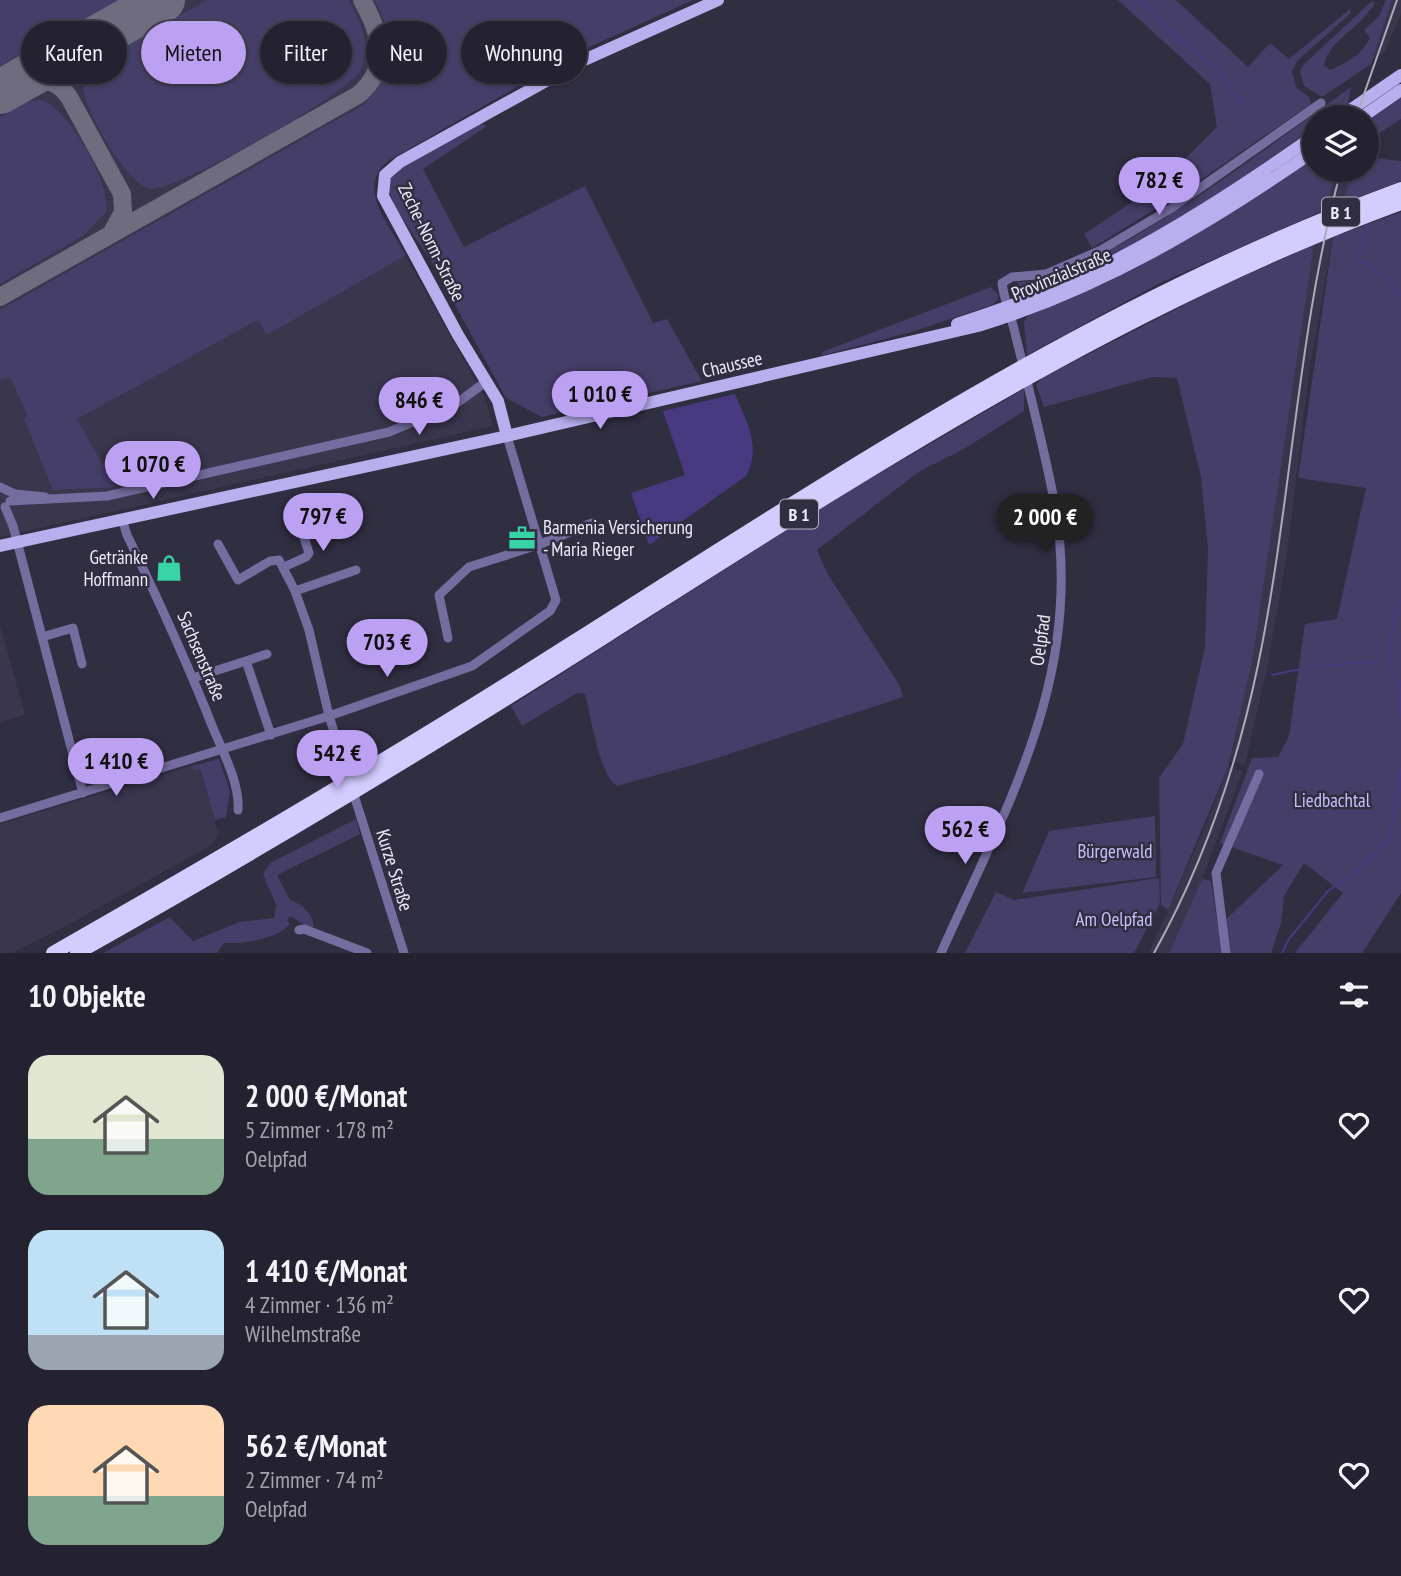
<!DOCTYPE html>
<html lang="de">
<head>
<meta charset="utf-8">
<style>
  body { margin:0; font-family:"PT Sans Narrow",sans-serif; background:#302f3d; color:#f1f3f6; height:100vh; display:flex; flex-direction:column; font-size:26px; white-space:nowrap }
  * { box-sizing:border-box; margin:0 }
  p { font-size:23px; color:#a3a4ab }
  .icon { flex:none; width:38px; height:38px; fill:none; stroke:currentColor; stroke-width:2; stroke-linecap:round; stroke-linejoin:round }
  .map { position:relative; height:953px; overflow:hidden }
  .panel { display:flex; flex-direction:column; background:#242231; flex:1 }
  .panel>* { flex:none }
  .guide { position:absolute; left:21px; top:21px; width:700px; height:63px; display:flex; gap:14px }
  .buttons { position:absolute; left:1302px; top:105px; display:grid; gap:14px }
  .buttons a { display:grid; place-items:center; width:77px; height:77px; border-radius:50%; background:#242231; box-shadow:0 2px 5px #0004,0 0 0 2px #413f4d; font-size:35px }
  .price { position:absolute; translate:-50% -60px; padding:0 16px; border-radius:24px; background:#bca0f2; color:#111; font-size:23px; line-height:46px; filter:drop-shadow(0 2px 4px #0008) }
  .price::after { content:''; position:absolute; left:50%; top:42px; width:21px; height:16px; margin-left:-10px; background:inherit; clip-path:polygon(0 0,100% 0,50% 100%) }
  .price.active { background:#222; color:#fff }
  ul { padding:0; list-style:none }
  li { display:flex; align-items:center; gap:21px; height:175px; padding:0 28px }
  li span { display:grid; place-items:center; flex:none; width:196px; height:140px; border-radius:21px; color:#555 }
  li>.icon { margin-inline-start:auto }
  span .icon { width:84px; height:84px; fill:#fffc; stroke-width:1 }
  li b { font-size:30px }
  h2 { display:flex; justify-content:space-between; align-items:center; height:84px; padding:0 28px; font-size:30px }
  .chip { padding:0 24px; border-radius:32px; background:#242231; box-shadow:0 2px 5px #0004,0 0 0 2px #413f4d; font-size:24px; line-height:63px }
  .chip.active { background:#bca0f2; color:#111 }
  .map>svg:first-child { display:block }
  .built { fill:#3a364e }
  .green { fill:#453e68 }
  .water { fill:#493981 }
  .lines { fill:none; stroke-linecap:round; stroke-linejoin:round }
  .stream { stroke:#493981; stroke-width:2 }
  .taxiway { stroke:#6e6c7e; stroke-width:18 }
  .runway { stroke:#6e6c7e; stroke-width:44 }
  .minor { stroke:#746da0; stroke-width:9 }
  .major { stroke:#b8afee; stroke-width:12 }
  .highway { stroke:#d2ccff; stroke-width:14 }
  .rail { stroke:#acabba; stroke-width:2 }
  .labels { text-anchor:middle; dominant-baseline:central; stroke-width:5; stroke-linejoin:round; paint-order:stroke }
  .shield { fill:#302e41; stroke:#b4b2c1; stroke-width:2 }
  .shield-label { font-size:18px; font-weight:bold; fill:#ecebf8 }
  .street-label { font-size:19px; fill:#ecebf8; stroke:#302e41 }
  .poi-label { font-size:19px; fill:#ecebf8; stroke:#302e41; text-anchor:start }
  .park-label { font-size:19px; fill:#c8c0fe; stroke:#302e41 }
</style>
</head>
<body>
<div class="map">
<svg width="1401" height="953" viewBox="0 0 1401 953">
  <rect width="100%" height="100%" fill="#302e41"/>
  <path class="built" d="M0,0H689L568,53L441,124L374,169L371,194L485,398L493,426L0,537Z
    M1392,0H1401V14L1385,52L1372,60Z
    M1337,170H1351L1343,203L1325,210Z
    M1333,237L1309,373L1287,553L1268,663L1245,765L1230,761L1252,663L1314,245Z
    M0,625L25,715L0,722Z
    M192,766L193,770L199,768L219,834L210,846L66,926L12,953H0V824Z
    M1228,767L1243,771L1202,879L1169,953H1149L1206,825Z"/>
  <path class="green" d="M0,0H118L0,66Z
    M207,0H349C360,20 373,48 360,71C346,95 181,188 153,189C129,189 84,110 83,87C83,78 88,71 94,64Z
    M374,0H693L574,54L388,161C355,188 390,227 406,255L267,335L258,320L77,419L116,487L53,490L24,419L27,414L10,377L0,379V310L363,105C397,73 396,39 374,0Z
    M1118,0H1176L1248,67L1270,43L1289,59L1350,9L1351,13L1297,61L1292,71L1296,87L1310,98L1311,104L1183,192L1092,248L1084,234L1162,182L1217,127L1210,84Z
    M1386,0H1392L1371,64L1322,97L1304,86L1300,72L1302,66L1372,1L1375,3C1361,28 1329,40 1324,65L1330,70C1346,64 1363,53 1370,38L1364,30L1379,16Z
    M1351,87L1348,104L1330,117H1314V128L1203,205L1149,236L1079,272L1023,295L1017,282C1094,284 1282,136 1351,87Z
    M1401,97V119L1367,141V120Z
    M40,100C68,106 112,185 106,212L83,236L0,284V117L29,101Z
    M478,123L487,126L423,169L464,247L585,186L653,323L667,319L702,381L542,417L506,398L431,261L396,209L388,188L390,178L398,169Z
    M1367,152L1373,158L1401,161V181L1343,203L1351,170H1367Z
    M1314,156V170H1337L1325,210L1160,283L1027,355L1024,323L1030,311L1105,283L1192,237Z
    M1401,212V893L1362,953H1295L1343,893L1304,863L1284,896L1281,923L1271,953H1169L1202,879L1211,881L1218,927L1283,865L1220,843L1252,758L1278,757L1289,736L1305,624L1337,619L1366,488L1298,478L1333,237Z
    M1314,245L1252,663L1228,767L1168,910L1161,905L1159,778L1183,744L1205,647L1208,548L1201,477L1177,378L1152,377L1044,407L1036,384L1044,377L1215,289Z
    M991,287L998,295V300L992,305L911,332L823,355L822,352Z
    M1024,389V411L964,449L920,471L817,550L827,573L900,686L903,697L714,759L617,786C600,777 590,713 585,694L577,693L522,726L511,706L837,498Z
    M219,759L230,791L226,817L215,820L200,769L193,770L192,766Z
    M1155,816L1156,877L1022,893L1049,831Z
    M356,819L360,834L277,875L290,900C304,905 311,912 314,926L310,928L290,916L287,920L290,924C278,939 242,944 224,943L217,953H103L170,917L193,941L239,922L274,918L276,905L263,874L270,863Z
    M1159,878L1160,903L1134,953H965L996,892L1014,900Z"/>
  <path class="water" d="M735,394C747,423 762,447 746,476L649,545L631,493L685,475L663,411Z"/>
  <g class="lines">
    <path class="stream" d="M1141,0L1163,24L1219,71L1232,93L1242,102
      M1367,224L1363,246L1356,258L1387,278L1401,296
      M1310,667L1379,661
      M1392,669C1389,657 1392,608 1401,601
      M1395,674L1400,691L1401,716
      M1272,675L1301,669
      M1282,953L1289,939L1328,891L1355,873L1389,840L1401,770"/>
    <path class="taxiway" d="M10,86C33,76 54,75 69,97L122,194L123,212L111,234
      M0,297L358,95C392,67 380,32 362,0"/>
    <path class="runway" d="M0,92L163,0"/>
    <path class="minor" d="M0,487L15,494L45,497
      M10,501L107,496L389,432L457,403L487,381
      M5,507L13,526L83,793
      M122,519L127,535C158,599 187,662 213,728C223,752 240,784 238,810
      M218,544L238,580L270,561L279,560L295,591
      M284,567L306,557L309,553L295,510
      M356,570L295,591L309,630L329,716L404,953
      M42,637L73,628L82,664
      M448,638L439,595L469,567L538,545L592,523
      M267,654L246,661L271,735
      M193,678L246,661
      M0,818L329,716L472,666L550,611L556,600L507,436
      M299,930L304,929L367,953
      M941,953C1008,803 1086,671 1054,500C1043,443 1028,386 1014,329C1010,314 1004,299 1002,283L1012,277L1046,274L1101,250L1170,209L1321,103
      M1226,953L1216,873L1259,774"/>
    <path class="major" d="M1340,117L1401,75
      M1362,117L1401,90
      M957,324C1005,308 1051,292 1096,270C1173,232 1244,185 1314,136
      M507,436L498,401L458,335L383,196L385,175L400,162L582,61L718,0
      M0,546L507,436L978,326C1102,288 1209,224 1314,151"/>
    <path class="highway" d="M53,953C229,853 404,750 575,641C841,473 1104,298 1401,189
      M77,953C257,852 434,745 609,634C863,473 1117,307 1401,203"/>
    <path class="rail" d="M1356,117L1397,0
      M1154,953C1204,863 1237,766 1258,665C1292,501 1297,332 1341,170"/>
  </g>
  <defs>
    <symbol id="office-bare" viewBox="-9 -9 18 18"><path d="M-6-3h4V-5.5h4V-3h4V5H-6ZM-1-4.5V-3h2v-1.5ZM-6 0V1H6V0Z" fill="#39d4a5" stroke="#302e41" stroke-width="2.5" paint-order="stroke"/></symbol>
    <symbol id="shop-bare" viewBox="-9 -9 18 18"><path d="M-5-2.5h2.3a2.7 3.5 0 0 1 5.4 0H5L5.5 6h-11ZM-1.5-2.5h3a1.5 2.3 0 0 0-3 0Z" fill="#39d4a5" stroke="#302e41" stroke-width="2.5" paint-order="stroke"/></symbol>
  </defs>
  <g fill-rule="evenodd">
    <use href="#office-bare" x="503" y="519" width="38" height="38"/>
    <use href="#shop-bare" x="150" y="549" width="38" height="38"/>
  </g>
  <g class="labels">
    <g class="shield">
      <rect x="1322" y="197.5" width="38" height="29" rx="5"/>
      <rect x="780" y="499.5" width="38" height="29" rx="5"/>
    </g>
    <g class="shield-label">
      <text x="1341" y="212">B 1</text>
      <text x="799" y="514">B 1</text>
    </g>
    <g class="street-label">
      <text transform="translate(432 242) rotate(64)">Zeche-Norm-Straße</text>
      <text transform="translate(1061 274) rotate(-23)">Provinzialstraße</text>
      <text transform="translate(732 364) rotate(-13)">Chaussee</text>
      <text transform="translate(1040 640) rotate(-82)">Oelpfad</text>
      <text transform="translate(202 656) rotate(67)">Sachsenstraße</text>
      <text transform="translate(395 870) rotate(73)">Kurze Straße</text>
    </g>
    <g class="poi-label">
      <text x="543" y="527">Barmenia Versicherung<tspan x="543" dy="22">- Maria Rieger</tspan></text>
      <text x="148" y="557" text-anchor="end">Getränke<tspan x="148" dy="22">Hoffmann</tspan></text>
    </g>
    <g class="park-label">
      <text x="1332" y="800">Liedbachtal</text>
      <text x="1115" y="851">Bürgerwald</text>
      <text x="1114" y="919">Am Oelpfad</text>
    </g>
  </g>
</svg>
<div class="buttons">
<a><svg class="icon" aria-label="layers" viewBox="0 0 24 24"><path d="M12 4l9 5-9 5-9-5zM3 14l9 5 9-5"/></svg></a>
</div>
<b class="price" style="left:1159px;top:217px">782 €</b>
<b class="price" style="left:600px;top:431px">1 010 €</b>
<b class="price" style="left:419px;top:437px">846 €</b>
<b class="price" style="left:153px;top:501px">1 070 €</b>
<b class="price" style="left:323px;top:553px">797 €</b>
<b class="price active" style="left:1045px;top:554px">2 000 €</b>
<b class="price" style="left:387px;top:679px">703 €</b>
<b class="price" style="left:337px;top:790px">542 €</b>
<b class="price" style="left:116px;top:798px">1 410 €</b>
<b class="price" style="left:965px;top:866px">562 €</b>
<div class="guide">
<a class="chip">Kaufen</a>
<a class="chip active">Mieten</a>
<a class="chip">Filter</a>
<a class="chip">Neu</a>
<a class="chip">Wohnung</a>
</div>
</div>
<section class="panel">
<h2>10 Objekte<svg class="icon" aria-label="filters" viewBox="0 0 24 24"><path d="M4 7h16M4 17h16"/><circle cx="9" cy="7" r="2"/><circle cx="15" cy="17" r="2"/></svg></h2>
<ul>
<li><span style="background:linear-gradient(#dfe7d0 60%,#7fa58c 0)"><svg class="icon" aria-label="home" viewBox="0 0 24 24"><path d="M3 11l9-7 9 7M6 9v11h12V9"/></svg></span><div><b>2 000 €/Monat</b><p>5 Zimmer · 178 m²</p><p>Oelpfad</p></div><svg class="icon" aria-label="heart" viewBox="0 0 24 24"><path d="M12 20l-8-8c-3-5 5-10 8-4 3-6 11-1 8 4z"/></svg></li>
<li><span style="background:linear-gradient(#bfe0f5 75%,#9aa5b1 0)"><svg class="icon" aria-label="home" viewBox="0 0 24 24"><path d="M3 11l9-7 9 7M6 9v11h12V9"/></svg></span><div><b>1 410 €/Monat</b><p>4 Zimmer · 136 m²</p><p>Wilhelmstraße</p></div><svg class="icon" aria-label="heart" viewBox="0 0 24 24"><path d="M12 20l-8-8c-3-5 5-10 8-4 3-6 11-1 8 4z"/></svg></li>
<li><span style="background:linear-gradient(#ffd9b3 65%,#7fa58c 0)"><svg class="icon" aria-label="home" viewBox="0 0 24 24"><path d="M3 11l9-7 9 7M6 9v11h12V9"/></svg></span><div><b>562 €/Monat</b><p>2 Zimmer · 74 m²</p><p>Oelpfad</p></div><svg class="icon" aria-label="heart" viewBox="0 0 24 24"><path d="M12 20l-8-8c-3-5 5-10 8-4 3-6 11-1 8 4z"/></svg></li>
</ul>
</section>
</body>
</html>
